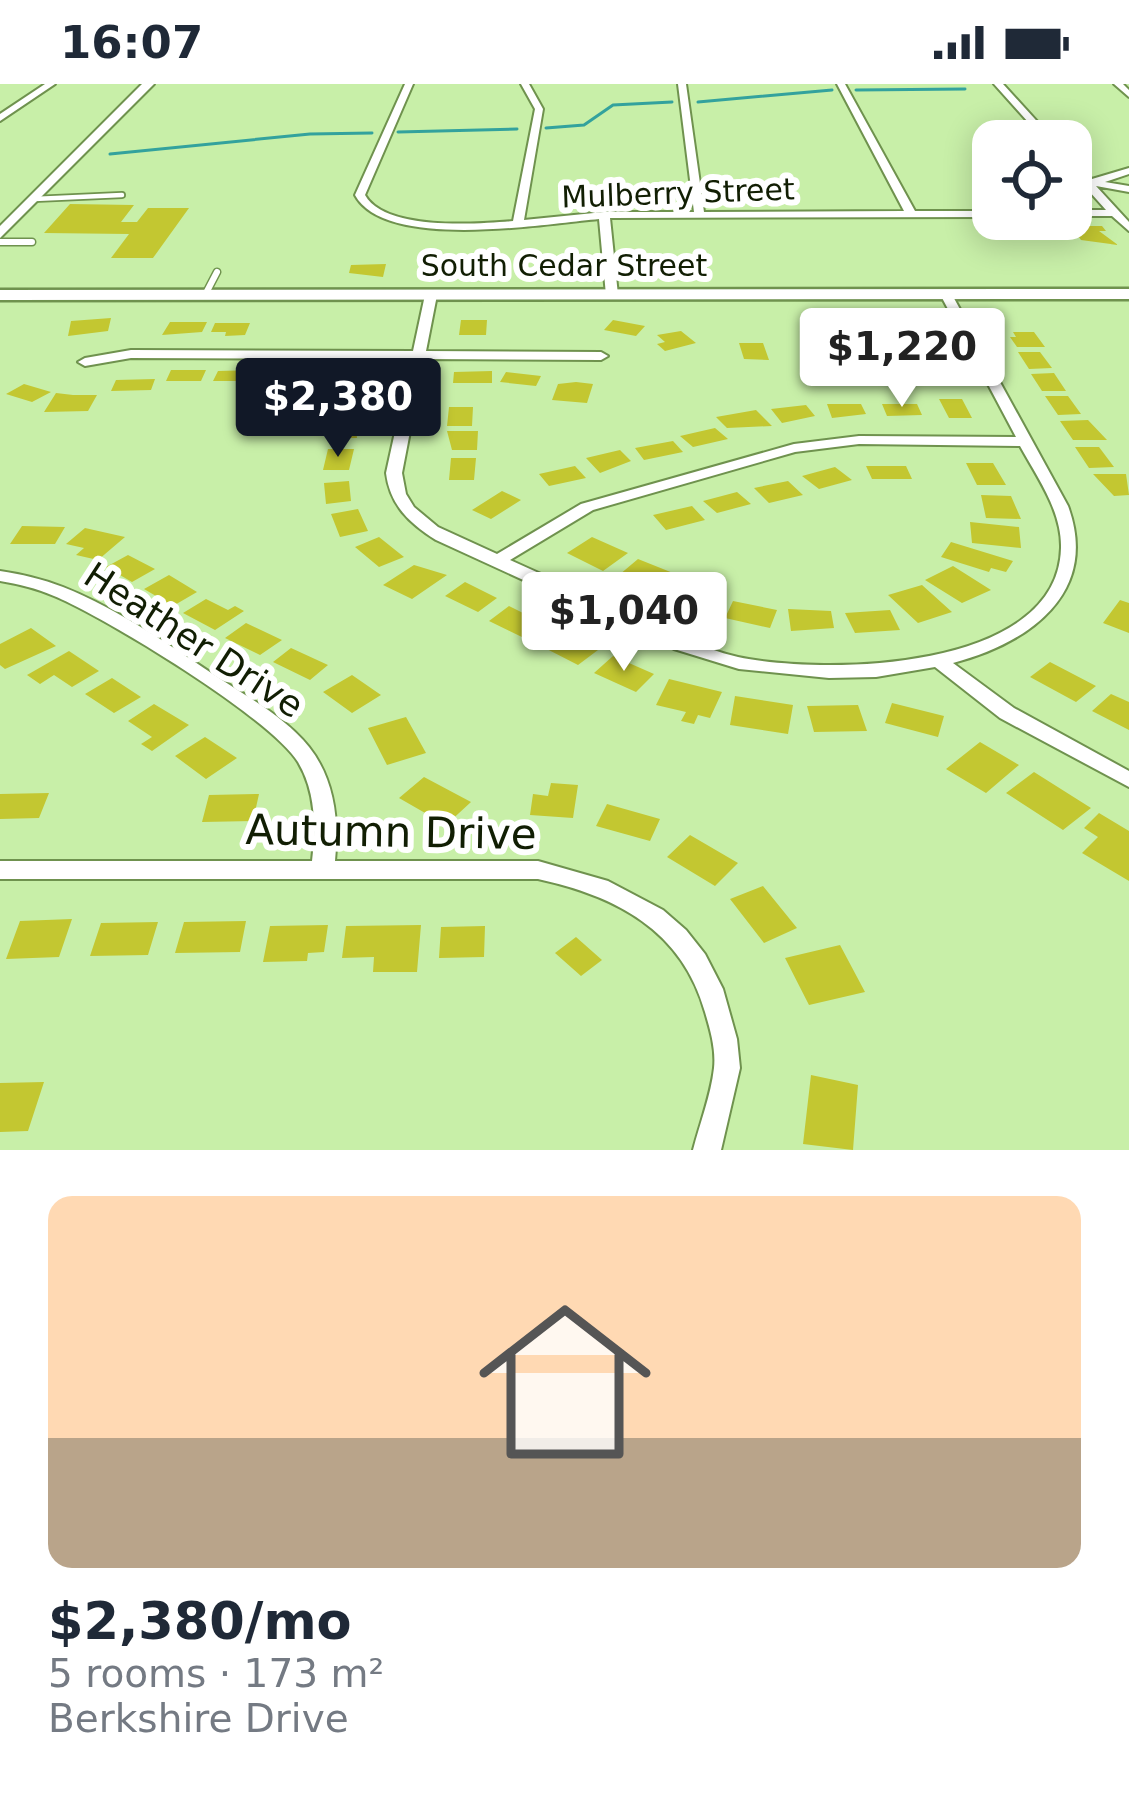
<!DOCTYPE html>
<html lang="en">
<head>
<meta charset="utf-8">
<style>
  body { margin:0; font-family:"DejaVu Sans",sans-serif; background:#f6f6f7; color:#1f2937; height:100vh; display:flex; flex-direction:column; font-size:45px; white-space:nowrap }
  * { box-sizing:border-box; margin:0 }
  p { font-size:39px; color:#747a83 }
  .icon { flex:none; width:66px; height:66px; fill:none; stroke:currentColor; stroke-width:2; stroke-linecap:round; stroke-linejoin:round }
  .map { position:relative; height:1066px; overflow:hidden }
  .sheet { display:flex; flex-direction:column; background:#fff; flex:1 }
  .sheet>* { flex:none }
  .fabs { position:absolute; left:972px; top:36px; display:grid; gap:24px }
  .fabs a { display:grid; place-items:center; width:120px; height:120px; border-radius:24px; background:#fff; box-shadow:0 6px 30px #0003; font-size:60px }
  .price { position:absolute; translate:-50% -102px; padding:0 27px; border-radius:12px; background:#fff; color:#222; font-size:39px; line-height:78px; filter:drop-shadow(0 3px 6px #0008) }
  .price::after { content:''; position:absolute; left:50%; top:72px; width:36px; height:27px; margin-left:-18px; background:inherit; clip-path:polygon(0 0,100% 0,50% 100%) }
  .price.active { background:#111827; color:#fff }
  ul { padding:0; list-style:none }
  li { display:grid; align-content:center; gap:24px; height:636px; padding:0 48px }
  li span { display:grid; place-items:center; height:372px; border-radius:24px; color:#555 }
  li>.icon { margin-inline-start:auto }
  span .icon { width:216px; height:216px; fill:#fffc; stroke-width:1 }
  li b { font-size:51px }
  .status { display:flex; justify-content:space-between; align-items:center; height:84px; padding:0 60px; background:#fff; direction:ltr }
  .status svg { height:33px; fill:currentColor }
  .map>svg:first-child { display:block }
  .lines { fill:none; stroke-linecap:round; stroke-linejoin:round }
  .stream { stroke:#33a29d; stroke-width:3 }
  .building { fill:#c3c731 }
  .service-far1-casing { stroke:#6f924e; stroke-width:8 }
  .service-casing { stroke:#6f924e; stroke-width:9 }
  .minor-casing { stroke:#6f924e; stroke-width:4 }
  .tertiary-casing { stroke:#6f924e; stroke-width:4 }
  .secondary-casing { stroke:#6f924e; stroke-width:5 }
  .service-far1 { stroke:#fff; stroke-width:4.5 }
  .service { stroke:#fff; stroke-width:6 }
  .minor { fill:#fff; fill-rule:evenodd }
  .tertiary { fill:#fff; fill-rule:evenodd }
  .secondary { fill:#fff; fill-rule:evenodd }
  .labels { text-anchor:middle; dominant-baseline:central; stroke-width:12; stroke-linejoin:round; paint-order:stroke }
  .far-street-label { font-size:30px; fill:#111e03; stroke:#fff }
  .street-label { font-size:36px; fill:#111e03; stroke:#fff }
  .near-street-label { font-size:42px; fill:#111e03; stroke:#fff }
</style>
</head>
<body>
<div class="status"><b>16:07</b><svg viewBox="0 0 49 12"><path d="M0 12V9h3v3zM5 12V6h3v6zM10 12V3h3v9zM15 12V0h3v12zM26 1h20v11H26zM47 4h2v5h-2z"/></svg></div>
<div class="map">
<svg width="1129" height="1066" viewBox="0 0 1129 1066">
  <rect width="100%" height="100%" fill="#c8efa8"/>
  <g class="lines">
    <path class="stream" d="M856,6L965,5
      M698,18L832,6
      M546,44L584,41L613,21L672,18
      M398,48L517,45
      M110,70L310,50L372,49"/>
  </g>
  <path class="building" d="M70,120L134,121L121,138H137L148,124H189L153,174H111L129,150L44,149Z
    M1077,142H1102L1106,147H1099L1118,161L1081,156L1076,149H1083Z
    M386,180L383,193L349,189L351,181Z
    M111,234L108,247L68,252L71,237Z
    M461,236H487L486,251H459Z
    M613,236L645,242L636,252L604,246Z
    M170,238H207L202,248L162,251Z
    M215,239H250L245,251L225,252L226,248H211Z
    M681,247L696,259L665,267L657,260L665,258L657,251Z
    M1013,248H1034L1045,263H1017L1010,253H1016Z
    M739,259H763L769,276L744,275Z
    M908,261H930L943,276H916Z
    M1018,268H1040L1052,284L1029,285Z
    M917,281H939L954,297L925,298Z
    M171,286H206L201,297H166Z
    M257,286L253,297H213L218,287Z
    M369,287L371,301L335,303L337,288Z
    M492,287V299H453L454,288Z
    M506,288L541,292L536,302L500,298Z
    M1054,289L1066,307H1042L1031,290Z
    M155,295L151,306L111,307L116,296Z
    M576,298L593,300L587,319L552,316L558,300Z
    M24,300L51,308L32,318L6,310Z
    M56,309L73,311H97L88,327L44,328Z
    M367,309L364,327H339L343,310Z
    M1045,312H1068L1081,330L1058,331Z
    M939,315H962L972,334H949Z
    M827,320H861L866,330L832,334Z
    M882,320H917L922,331L887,332Z
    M806,321L815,332L782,339L771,325Z
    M449,323H473L472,342H447Z
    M756,326L772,342L727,344L716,333Z
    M331,336H355L357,354H326Z
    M1088,336L1107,356H1073L1060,337Z
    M715,344L728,355L693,363L680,352Z
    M447,347H478L477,366H452Z
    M673,357L683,368L644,376L635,364Z
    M1075,363H1099L1114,383L1089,384Z
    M328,365H354L349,386H323Z
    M620,366L631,377L600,389L586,374Z
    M451,374H476L474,396H449Z
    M966,379H993L1006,401H977Z
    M575,382L586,394L549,402L539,390Z
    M866,382H906L912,395H872Z
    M835,383L852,396L819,405L802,392Z
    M1093,390H1126L1129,411L1114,412Z
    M349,397L351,417L326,420L324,399Z
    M788,397L803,411L769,419L754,404Z
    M502,407L521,416L491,435L472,426Z
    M737,408L751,420L717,429L703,417Z
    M981,411L1011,412L1021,435L986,434Z
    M692,422L705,436L666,446L653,431Z
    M358,425L368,447L340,453L331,430Z
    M970,438L1019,443L1021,464L972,459Z
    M22,442L65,443L55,460H10Z
    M85,444L125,453L98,476L76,471L84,464L66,460Z
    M379,453L404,473L379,483L355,463Z
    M592,453L628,469L603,487L567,469Z
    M951,458L1013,477L1006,488L991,484L989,488L941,473Z
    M128,471L155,485L132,498L106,483Z
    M638,475L673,489L654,505L619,491Z
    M414,481L447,491L412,515L383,501Z
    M953,482L991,506L962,519L925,496Z
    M169,491L197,508L173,522L144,505Z
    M465,498L497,514L478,528L445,512Z
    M687,499L722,513L705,529L670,515Z
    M922,501L952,528L918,539L888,511Z
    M206,515L228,526L235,522L244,527L215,546L183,529Z
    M1120,516L1129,519V549L1103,539Z
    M733,517L777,526L770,544L725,534Z
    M509,522L545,540L526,555L489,537Z
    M788,525L831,527L834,544L791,547Z
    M890,526L900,546L855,549L845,529Z
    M246,539L282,556L260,571L225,554Z
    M31,544L56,562L5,585L0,581V560Z
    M560,546L598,566L578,581L539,561Z
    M291,564L328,581L310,596L273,578Z
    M69,567L99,587L72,603L54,591L40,600L27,591Z
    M613,572L654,590L636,608L594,589Z
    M1050,578L1096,602L1076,618L1030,593Z
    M352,591L381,611L352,629L323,608Z
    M112,594L141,613L114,629L85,610Z
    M669,595L722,608L710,634L698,631L694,640L681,637L686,628L656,621Z
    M1111,610L1129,618V646L1092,627Z
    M735,612L793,621L788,650L730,641Z
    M892,619L944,632L938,653L885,639Z
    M154,620L189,641L152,667L141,660L152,653L128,637Z
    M858,621L867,647L814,648L807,622Z
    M406,633L426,669L387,681L368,644Z
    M205,653L237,674L206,695L175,672Z
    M980,658L1019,681L986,709L946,685Z
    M1034,688L1091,724L1063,746L1006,709Z
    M424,693L471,718L446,741L399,714Z
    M551,699L578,701L573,734L530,731L533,710L548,712Z
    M49,709L39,734L0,735V710Z
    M259,710L253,737L202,738L209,711Z
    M607,720L660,735L650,757L596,742Z
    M1099,729L1129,747V797L1082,769L1098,753L1084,744Z
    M690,751L738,779L715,802L667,773Z
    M763,802L797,844L764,859L730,815Z
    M72,835L59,873L6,875L20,837Z
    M246,837L240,868L175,869L184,838Z
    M158,838L148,871L90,872L101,839Z
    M328,841L324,868L308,869L307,877L263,878L270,842Z
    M421,841L417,888H373L374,873L342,874L346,842Z
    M485,842L484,873L439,874L441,843Z
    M576,853L602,876L581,892L555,869Z
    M840,861L865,908L809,921L785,874Z
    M811,991L858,1001L853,1066L803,1060Z
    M44,998L28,1047L0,1048V999Z"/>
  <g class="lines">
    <defs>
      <path id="service-far1" d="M34,115L122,111"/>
      <path id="service" d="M0,158H32
        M205,211L217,188"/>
      <path id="minor" d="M45,0H55L0,37V30Z
        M405,0H413L365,111C385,147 477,140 513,137L535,25L521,0H529L543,25L524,136L604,128H694L678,0H686L704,128L904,127L837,0H845L915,127H993V133L610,134L618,211L612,215L606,211L599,135C544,140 385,167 355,111Z
        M994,0H1003L1055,57H1045Z
        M1114,0H1123L1129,6V13Z
        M1071,78L1092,95L1129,84V90L1105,98L1129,102V108L1096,102L1129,138V147L1112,132H1071V126H1106L1071,87Z
        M431,207L437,211L426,267L601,268L608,272L601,276L424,275L402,389L406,410L414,423L438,443L497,470L581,420L794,360L859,352L1016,353L940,210L950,207L1068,422C1100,509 1029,559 953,579L1014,624L1129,687V703L1000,634L935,583L876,593L829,594L739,585L674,565L436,456C409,439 390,421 386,389L411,275L131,274L85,282L78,278L85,274L131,266L413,267L425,211ZM859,360L1020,362C1037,393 1062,427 1061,464C1058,588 823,591 738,573C699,564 664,545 628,529C589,511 549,494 510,476L593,426L795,368Z
        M0,487C21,490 42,495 63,503C119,525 172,563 222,596C251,615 287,635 309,663C335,696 339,737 335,777H538L608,797L663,826L686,846L705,870L723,905L737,955L740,984L721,1066H693C700,1039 711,1011 714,984C716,965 710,945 705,928C682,846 616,812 538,795H0V777H312C316,744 316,708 298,678C271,634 105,533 54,512C36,504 18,500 0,497Z"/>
      <path id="tertiary" d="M142,0H154L0,154V142Z"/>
      <path id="secondary" d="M1129,205V215L0,216V206Z"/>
    </defs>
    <use href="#service-far1" class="service-far1-casing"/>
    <use href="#service" class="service-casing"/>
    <use href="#minor" class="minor-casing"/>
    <use href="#tertiary" class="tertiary-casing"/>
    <use href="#secondary" class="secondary-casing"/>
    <use href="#service-far1" class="service-far1"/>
    <use href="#service" class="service"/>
    <use href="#minor" class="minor"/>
    <use href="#tertiary" class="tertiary"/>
    <use href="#secondary" class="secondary"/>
  </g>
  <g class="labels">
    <g class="far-street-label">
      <text transform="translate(678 109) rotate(-2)">Mulberry Street</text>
      <text x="564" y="181">South Cedar Street</text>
    </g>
    <g class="street-label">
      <text transform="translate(194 556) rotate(33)">Heather Drive</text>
    </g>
    <g class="near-street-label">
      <text transform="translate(391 748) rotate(1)">Autumn Drive</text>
    </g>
  </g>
</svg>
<div class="fabs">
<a><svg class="icon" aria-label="locate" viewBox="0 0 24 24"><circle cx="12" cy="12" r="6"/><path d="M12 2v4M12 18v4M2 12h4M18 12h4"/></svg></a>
</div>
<b class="price" style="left:902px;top:326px">$1,220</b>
<b class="price active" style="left:338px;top:376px">$2,380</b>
<b class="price" style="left:624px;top:590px">$1,040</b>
</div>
<section class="sheet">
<ul>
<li><span style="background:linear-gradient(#ffd9b3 65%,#b9a48a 0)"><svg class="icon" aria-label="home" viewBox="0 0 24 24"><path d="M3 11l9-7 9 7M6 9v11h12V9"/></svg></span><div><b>$2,380/mo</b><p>5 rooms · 173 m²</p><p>Berkshire Drive</p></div></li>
</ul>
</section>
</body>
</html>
